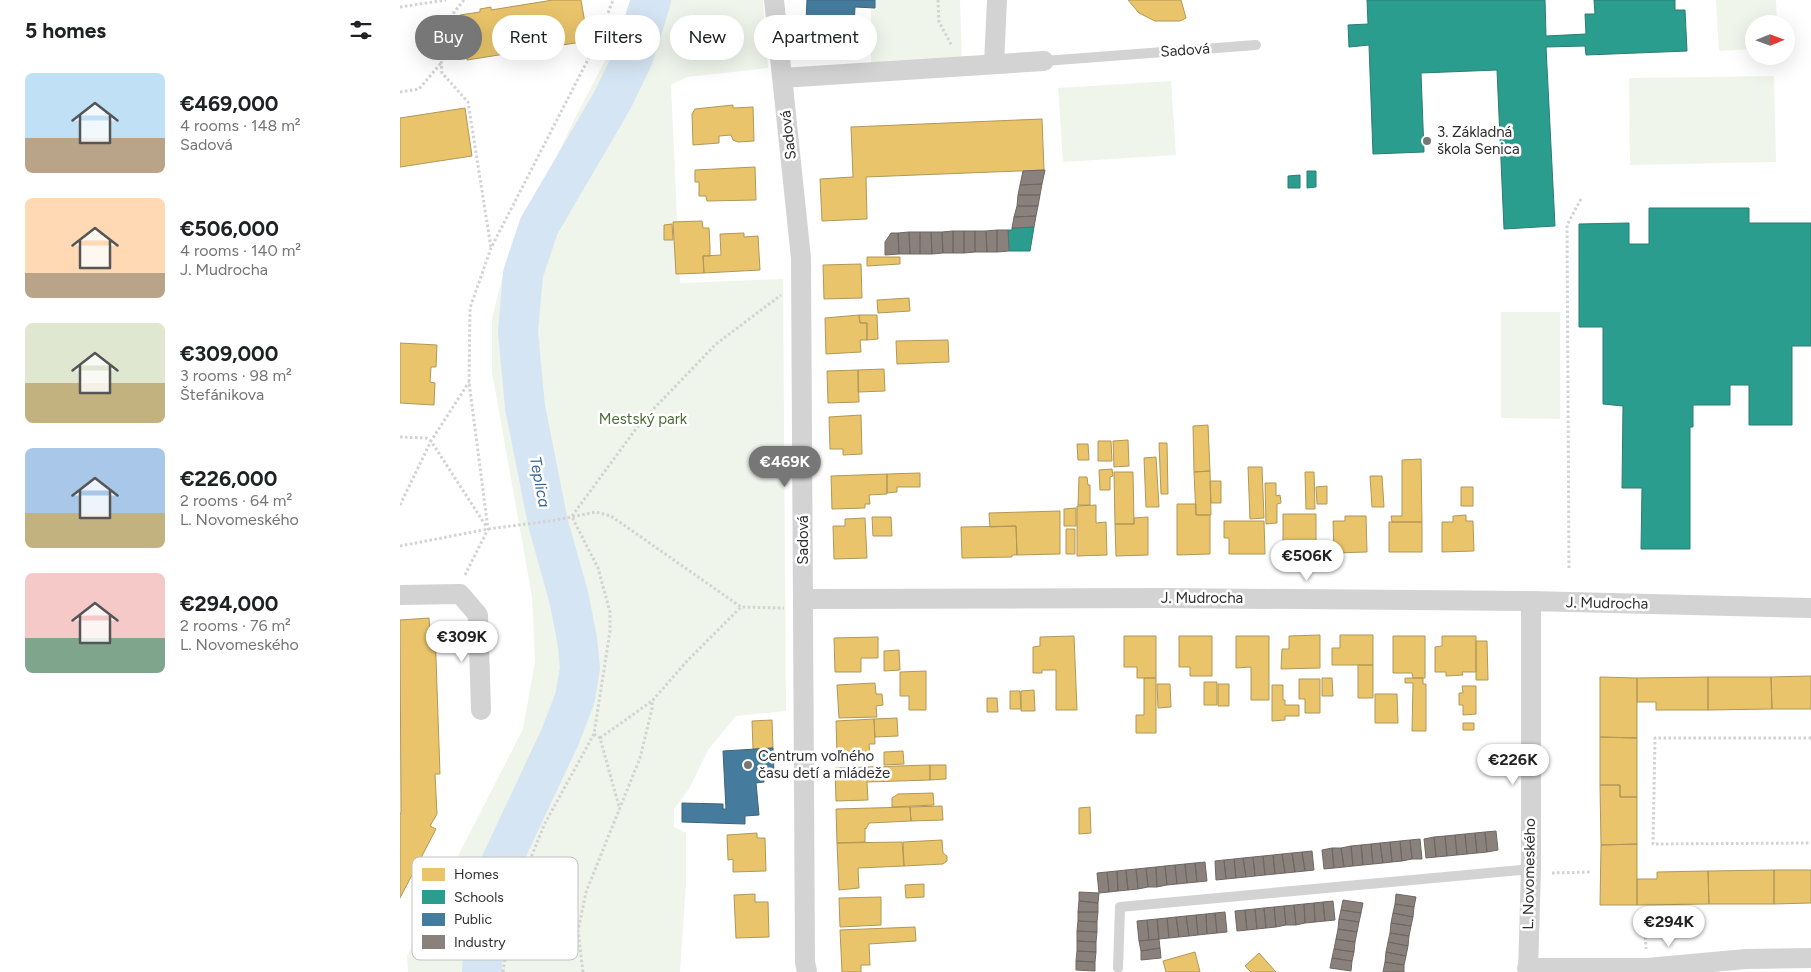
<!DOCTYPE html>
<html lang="en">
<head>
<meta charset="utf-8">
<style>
  body { margin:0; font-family:Figtree,sans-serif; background:#f2f2f2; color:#202124; height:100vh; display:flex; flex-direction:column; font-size:19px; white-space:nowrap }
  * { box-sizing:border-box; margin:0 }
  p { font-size:16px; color:#757577 }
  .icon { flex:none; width:28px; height:28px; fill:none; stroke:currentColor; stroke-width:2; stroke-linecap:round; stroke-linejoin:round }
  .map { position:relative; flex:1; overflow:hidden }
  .sheet { display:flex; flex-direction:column; background:#fff; width:400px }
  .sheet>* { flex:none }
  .top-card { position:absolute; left:15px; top:15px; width:475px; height:45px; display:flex; gap:10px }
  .needle { width:32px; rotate:89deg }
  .controls { position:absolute; left:1345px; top:15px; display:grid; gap:10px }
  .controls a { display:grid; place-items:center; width:50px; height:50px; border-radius:50%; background:#fff; box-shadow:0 5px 20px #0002; font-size:25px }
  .price { position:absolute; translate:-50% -42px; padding:0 11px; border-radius:18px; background:#fff; color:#222; font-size:16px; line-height:32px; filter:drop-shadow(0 1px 2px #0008) }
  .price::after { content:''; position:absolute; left:50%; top:30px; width:15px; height:11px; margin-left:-8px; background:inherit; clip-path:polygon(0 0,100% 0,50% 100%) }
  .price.selected { background:#777; color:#fff }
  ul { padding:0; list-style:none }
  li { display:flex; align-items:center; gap:15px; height:125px; padding:0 25px }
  li span { display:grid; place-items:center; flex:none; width:140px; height:100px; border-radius:8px; color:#555 }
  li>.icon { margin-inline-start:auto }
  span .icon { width:60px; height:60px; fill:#fffc; stroke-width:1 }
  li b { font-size:21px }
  h2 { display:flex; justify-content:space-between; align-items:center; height:60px; padding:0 25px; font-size:21px }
  .tag { padding:0 18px; border-radius:22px; background:#fff; box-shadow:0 5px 20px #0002; font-size:18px; line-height:45px }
  .tag.selected { background:#777; color:#fff }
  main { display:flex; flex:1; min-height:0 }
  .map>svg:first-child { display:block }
  .park { fill:#eff5eb }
  .homes { fill:#e9c46a; stroke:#b19758 }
  .schools { fill:#2a9d8f; stroke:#2b7c72 }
  .public { fill:#457b9d; stroke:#3e647c }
  .industry { fill:#8a817c; stroke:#6e6865 }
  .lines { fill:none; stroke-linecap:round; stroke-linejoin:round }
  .river { stroke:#d6e5f3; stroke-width:40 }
  .path { stroke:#d3d3d3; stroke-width:3; stroke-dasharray:2.5 2.5; stroke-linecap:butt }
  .service { stroke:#d3d3d3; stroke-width:10 }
  .minor { stroke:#d3d3d3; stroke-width:20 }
  .poi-dot { fill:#777; stroke:#fff; stroke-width:2 }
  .labels { text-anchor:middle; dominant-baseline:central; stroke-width:5; stroke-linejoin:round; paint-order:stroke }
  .street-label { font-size:15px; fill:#2e2e2e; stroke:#fff }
  .poi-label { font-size:15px; fill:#2e2e2e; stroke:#fff; text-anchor:start }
  .park-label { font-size:15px; fill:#4c6d38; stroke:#fff }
  .water-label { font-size:16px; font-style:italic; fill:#366796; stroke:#fff }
  .key { fill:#fff; stroke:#c0c0c0; stroke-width:1 }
  .key-label { font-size:14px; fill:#2e2e2e }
</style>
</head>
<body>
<main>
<section class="sheet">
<h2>5 homes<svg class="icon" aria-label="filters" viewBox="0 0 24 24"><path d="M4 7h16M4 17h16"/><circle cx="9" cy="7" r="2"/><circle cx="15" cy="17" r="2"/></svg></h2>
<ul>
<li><span style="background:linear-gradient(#bfe0f5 65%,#b9a48a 0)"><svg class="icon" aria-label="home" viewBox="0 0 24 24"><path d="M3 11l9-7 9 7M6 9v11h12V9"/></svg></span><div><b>€469,000</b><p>4 rooms · 148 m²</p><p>Sadová</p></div></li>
<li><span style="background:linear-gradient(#ffd9b3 75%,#b9a48a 0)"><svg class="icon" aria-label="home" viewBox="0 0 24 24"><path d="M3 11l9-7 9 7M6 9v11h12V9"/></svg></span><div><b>€506,000</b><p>4 rooms · 140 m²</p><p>J. Mudrocha</p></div></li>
<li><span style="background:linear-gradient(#dfe7d0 60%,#c2b280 0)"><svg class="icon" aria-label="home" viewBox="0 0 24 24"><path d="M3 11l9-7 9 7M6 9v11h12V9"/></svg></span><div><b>€309,000</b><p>3 rooms · 98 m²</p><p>Štefánikova</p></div></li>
<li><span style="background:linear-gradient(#a9c7e8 65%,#c2b280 0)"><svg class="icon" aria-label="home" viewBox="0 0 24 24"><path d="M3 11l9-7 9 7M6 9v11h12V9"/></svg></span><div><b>€226,000</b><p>2 rooms · 64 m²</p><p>L. Novomeského</p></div></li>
<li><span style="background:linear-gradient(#f6c9c9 65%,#7fa58c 0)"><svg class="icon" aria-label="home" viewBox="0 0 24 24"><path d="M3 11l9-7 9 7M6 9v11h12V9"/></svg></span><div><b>€294,000</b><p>2 rooms · 76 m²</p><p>L. Novomeského</p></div></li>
</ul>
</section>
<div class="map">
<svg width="1411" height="972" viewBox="0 0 1411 972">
  <rect width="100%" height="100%" fill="#fff"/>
  <path class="park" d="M231,0H363L368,68L287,77L271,85L280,283L383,279L386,711L336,716L308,750L289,789L274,809V827L286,833V883L280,972H8L7,956L123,729L135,661L132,597L92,372V318L106,264L174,120L222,28Z
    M471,0H560L562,59L471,69Z
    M1316,0H1376L1377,24H1354V49L1319,51Z
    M1374,76L1376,162L1230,165L1229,78Z
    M771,81L776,155L663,162L658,88Z
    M1101,312H1160V419L1101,418Z"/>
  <path class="homes" d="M153,0H181L188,41L67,60L60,15L80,12V9L91,7V10Z
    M728,0H781L786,18L780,21H755L739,13Z
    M333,105V108L353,107L354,141L338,142L333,140L331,135L319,136V143L293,145L292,114L295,109Z
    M65,108L72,156L0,167V118Z
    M642,119L644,170L466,177L467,219L422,221L420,179L453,177L451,127Z
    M355,167L356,200L307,201L306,196H299V182H295V170Z
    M302,221L303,228H309L310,246V256H303L304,273L276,274L273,222Z
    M272,224L273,240H264V225Z
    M344,233V237L358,236L360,270L304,273L303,256L321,255L320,234Z
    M467,257H500V264L467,266Z
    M461,264L462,298L424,299L423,265Z
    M509,298L510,311L478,313L477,300Z
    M459,315H477L478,339L467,340V323H460Z
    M459,315L460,323H467V340H460L461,352L426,354L425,318Z
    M548,340L549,362L497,364L496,341Z
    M0,343L37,345L36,367H31L30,382L35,383L34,405L0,403Z
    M484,369L485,391L458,392V370Z
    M458,370L459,402L428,403L427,371Z
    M461,415L462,454L443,455V449H430L429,417Z
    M808,425L810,471L794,472L793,426Z
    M728,440L729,466L714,467L713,441Z
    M698,441H711L712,461H698Z
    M759,443H767L768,494H761Z
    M677,444H688L689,460H678Z
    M756,457L759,507H746L744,458Z
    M1021,459L1022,522H992L991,516H1002V460Z
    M848,467H862L864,518L850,519Z
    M712,469L713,476L710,477V490H700L699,470Z
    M810,471L811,515H796L794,472Z
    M714,472H733L734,524H715Z
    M905,472H914L915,509H906Z
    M520,473V487H497V492L487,493V474Z
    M487,474V494L469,495L470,504H465V508L432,509L431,476Z
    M970,476H982L984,507H972Z
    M679,477H687L688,485H690V505H678Z
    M810,481H821V503H811Z
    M865,483H876V496L880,495L881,503L877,504V523L866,524Z
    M927,486V504H917L916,487Z
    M1061,487H1073V506H1061Z
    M777,504H796V515H810V554L777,555Z
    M696,505V523L706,522L707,555L677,556V506Z
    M676,508V526H664V509Z
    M660,511V554L617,555L616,526L590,527L589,513Z
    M883,514H916V553H883Z
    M1066,515V521H1073L1074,551L1042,552V522H1053V516Z
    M945,516H966L967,552L934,553L933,521H945Z
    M472,517H491L492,536H473Z
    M748,517V555L716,556L715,524H734V518Z
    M465,518L467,558L434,559L433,526H445V519Z
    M824,521H864L865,554H829V538H824Z
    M989,522H1022V552H989Z
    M616,526L617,555H612V557L562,558L561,527Z
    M666,529H675V554H666Z
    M29,618L30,630H35L40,774H35L37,814L30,826L36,829L0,898V815L1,812L0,620Z
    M920,635V668L881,669L882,649H889V636Z
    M940,635H973V665H932V648H940Z
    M674,636L677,710H656V670H642V673H633V647L640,646V637Z
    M724,636H756V678H737V667H724Z
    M779,636H812V676H790V667H779Z
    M836,636H869V700H851V667L836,668Z
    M993,636H1025V678H1013L1012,673H993Z
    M1042,636H1076V672H1062L1063,675L1046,676V672H1035V647L1042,646Z
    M478,637V658H461V672H435L434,638Z
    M1076,641H1087L1088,680H1076Z
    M499,650L500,670L484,671V651Z
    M958,665H973V698H958Z
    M526,671V710H509V696H500V672Z
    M1411,676V709H1372L1371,677Z
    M1200,677L1237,678V738L1200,737Z
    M1308,677V710H1256V702H1237V678Z
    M1308,677H1371L1372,709L1308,710Z
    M744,678H756V733H736V715H744Z
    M922,678H932L933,696H922Z
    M1005,678H1023V684H1026V731H1012L1013,683H1005Z
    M899,679H920V713H905V699H899Z
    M804,682H817V705H804Z
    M475,683L476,694H482L483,705L476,706L477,717L439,718L437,685Z
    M757,684H770L771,707L758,708Z
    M818,684H829V706H818Z
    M872,685H883V700H885V705H899V716H885V720L872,721Z
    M1062,686H1076V714L1063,715V705H1059V693H1063Z
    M634,690L635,711H621V691Z
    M610,691H620L621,709H610Z
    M975,694H997L998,723H975Z
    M587,698H597L598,712H587Z
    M497,718L498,736L475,737L474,719Z
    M474,719L475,744H469L470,754L437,755L436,721Z
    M372,720L373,748L353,749L352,721Z
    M1063,723H1074V730H1063Z
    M1200,737L1237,738V797H1220V785H1200Z
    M503,751L504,764L484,765V752Z
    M530,765V780L467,782L468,800L436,801L435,768Z
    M530,765H546V779L530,780Z
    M1200,785H1220V797H1237V844L1201,845Z
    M533,793L534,805L492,807V798L498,794Z
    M542,806L543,820L511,821L510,807Z
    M510,807L511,821L469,823L466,829L465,828V842L437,843L436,809Z
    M690,807L691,833L679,834V808Z
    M357,833V838H365L366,871L333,872V859L328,860L327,835Z
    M542,840L543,853L547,856V861L543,864L504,866L503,842Z
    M502,842L504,866L458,868L459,888L439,890L437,843Z
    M1237,844V905H1200L1201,845Z
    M1374,870H1411V903L1374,904Z
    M1374,870V904H1309L1308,871Z
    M1308,871L1309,904L1237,905V879H1257V872Z
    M524,884V897L506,898L505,885Z
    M355,894V902H368L369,937L336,938L334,895Z
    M481,897V925L440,927L439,898Z
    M515,927L516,941L469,944L470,965H461V972H442L440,930Z
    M795,952L800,972H766L763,961Z
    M859,953L876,972H851L845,966Z"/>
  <path class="schools" d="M967,0H1145L1146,36L1186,34L1185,14H1195L1194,0H1275V10H1285L1287,51L1186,55L1185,46L1146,47L1155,226L1104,229L1097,70L1021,73L1024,152L973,154L969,45L949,47L948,25L968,24Z
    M907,171H916V187L907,188Z
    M900,175V188H888V176Z
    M1249,208H1349V223H1411V346H1392V425H1349V385H1330V405H1293V427H1290V549H1241L1242,488H1222L1223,406L1203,404V327H1179V224L1229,223V244H1249Z
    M634,227L630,251H609L608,230H612V228Z"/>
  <path class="public" d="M407,0H475V8L455,7L453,45L405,42Z
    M373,748L374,773L363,774L364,782L356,783L359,815L345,816V824L282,822V803L323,804V809H326L323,751Z"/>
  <path class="industry" d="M645,170L642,184L620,185L623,171Z
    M642,184L640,195H618L620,185Z
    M618,195H640L638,206H617Z
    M617,206H638L636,216L614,217Z
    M636,216L634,227L612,228L614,217Z
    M597,230H608L609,251L597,252Z
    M597,230V252H587L586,231Z
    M553,231H564V253H553Z
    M553,231V253H543L542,232Z
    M564,231H575V252L564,253Z
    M575,231H586L587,252H575Z
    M509,232H520V254H510Z
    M509,232L510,254H499L498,233Z
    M520,232H531L532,254H520Z
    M531,232H542L543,253L532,254Z
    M491,233H498L499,254L485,255V242Z
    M1096,831L1098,850L1087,852L1085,832Z
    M1085,832L1087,852L1077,853L1075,833Z
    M1075,833L1077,853L1067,854L1065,834Z
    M1065,834L1067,854L1057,855L1055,835Z
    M1055,835L1057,855L1047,856L1045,836Z
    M1045,836L1047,856L1036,857L1034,837Z
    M1034,837L1036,857L1026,858L1024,839Z
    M1020,839L1022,859H1012L1010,840Z
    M1010,840L1012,859L1002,861L1000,841Z
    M1000,841L1002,861L992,862L990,842Z
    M990,842L992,862L983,863L980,843Z
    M980,843L983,863L973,864L971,844Z
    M971,844L973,864L963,865L961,845Z
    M961,845L963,865L953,866L951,846Z
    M951,846L953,866L944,867L941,848Z
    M932,848L934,868L924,869L922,850Z
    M932,848H941L944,867L934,868Z
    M912,851L914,870L905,871L902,852Z
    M902,852L905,871L895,872L892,853Z
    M892,853L895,872L885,873L882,854Z
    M882,854L885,873L875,874L873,855Z
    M873,855L875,874L865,875L863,856Z
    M863,856L865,875L855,876L853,857Z
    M853,857L855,876L846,877L843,858Z
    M843,858L846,877L836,878L834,859Z
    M834,859L836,878L826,879L824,860Z
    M824,860L826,879L816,880L815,861Z
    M805,862L807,881L797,882L795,863Z
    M795,863L797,882L787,883L785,864Z
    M785,864L787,883L777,884L775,865Z
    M775,865L777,884L767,885L765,866Z
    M765,866L767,885L757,887L756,867Z
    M756,867L757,887H748L746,868Z
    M746,868L748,887L738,889L736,869Z
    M736,869L738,889L728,890L726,870Z
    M726,870L728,890L718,891L717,871Z
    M717,871L718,891L709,892L707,872Z
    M707,872L709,892L699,893L697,873Z
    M679,892L699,893L698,903L679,901Z
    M996,894L1016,897L1014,907L995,904Z
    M943,900L963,903L961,913L941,910Z
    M679,901L698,903V912H678Z
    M933,901L935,920L925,921L923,902Z
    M923,902L925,921L915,922L914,903Z
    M914,903L915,922L905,923L904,904Z
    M904,904L905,923L896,925L894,905Z
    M995,904L1014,907L1013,917L993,913Z
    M894,905L896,925H886L884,906Z
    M884,906L886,925L876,927L874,907Z
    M874,907L876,927L866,928L864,908Z
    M864,908L866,928L857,929L855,909Z
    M855,909L857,929L847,930L845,910Z
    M845,910L847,930L837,931L835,911Z
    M941,910L961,913L959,922L939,919Z
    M678,912H698L697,922L678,921Z
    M825,912L827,932L817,933L815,913Z
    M815,913L817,933L807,934L806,914Z
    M993,913L1013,917L1011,926L991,923Z
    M806,914L807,934L798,935L796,915Z
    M796,915L798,935L789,936L786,916Z
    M786,916L789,936L779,937L776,917Z
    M776,917L779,937L769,938L767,918Z
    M767,918L769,938L759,939L757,919Z
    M757,919L759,939L749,940L747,920Z
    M939,919L959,922L957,932L938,929Z
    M747,920L749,940L739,941L737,921Z
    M678,921L697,922V932L677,931Z
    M991,923L1011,926L1009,936L990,933Z
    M938,929L957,932L955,942L936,939Z
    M677,931L697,932L696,942L677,941Z
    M990,933L1009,936L1008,946L988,942Z
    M759,939L760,948L741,951L739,941Z
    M936,939L955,942L954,952L934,949Z
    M677,941L696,942V952L677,951Z
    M988,942L1008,946L1006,956L986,952Z
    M760,948L761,958L741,960V951Z
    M934,949L954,952L952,961L932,958Z
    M677,951L696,952L695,962L676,961Z
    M986,952L1006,956L1004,965L985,962Z
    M932,958L952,961L951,971L930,968Z
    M676,961L695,962V971L676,970Z
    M985,962L1004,965V972H983Z"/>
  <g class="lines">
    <path class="river" d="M82,972L84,923L98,869L160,737L175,698L180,668L177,639L169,598L148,523L125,407L118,332L123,274L139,226L212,101L233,58L251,0"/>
    <path class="path" d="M64,0L39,31L42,73L68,102L91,248
      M538,0L539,22L552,46
      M0,7L46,0
      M0,92L19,89L41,63
      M0,437L26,438L31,441L86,526
      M0,505L31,441L69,382
      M172,516L241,422L316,344L381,295
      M0,546L88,529L157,520L196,512L211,516L341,607L384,608
      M1169,568L1167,225L1182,197
      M65,575L88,529L69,382L70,308L91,248L196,44L213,0
      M194,734L200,738L220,810
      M200,738L252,701
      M1411,738H1255L1253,844L1411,843
      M1152,873L1191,872
      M1245,932L1246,949
      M103,972L113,903L144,825L194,734L210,631V612L198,568L172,517
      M183,972L178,931L186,892L240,758L252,709V701L288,660L341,607"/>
    <path class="service" d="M644,61L856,45
      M718,968L720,907L1131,869"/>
    <path class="minor" d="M374,0L401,258L405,962L407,972
      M594,64L597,0
      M382,78L644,61
      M0,595L60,594L78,615L81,710
      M403,599L763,598L1131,601L1411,608
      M1127,968H1247L1346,959L1411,958
      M1128,972L1131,869V601"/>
  </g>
  <g class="poi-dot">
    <circle cx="1027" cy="141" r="5"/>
    <circle cx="348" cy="765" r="5"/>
  </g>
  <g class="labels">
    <g class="street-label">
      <text transform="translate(785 50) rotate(-4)">Sadová</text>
      <text transform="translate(388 135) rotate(-97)">Sadová</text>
      <text transform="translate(403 540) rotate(-90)">Sadová</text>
      <text x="802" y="598">J. Mudrocha</text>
      <text transform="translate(1207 603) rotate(1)">J. Mudrocha</text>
      <text transform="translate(1129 874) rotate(-89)">L. Novomeského</text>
    </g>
    <g class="poi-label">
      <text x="1037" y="132">3. Základná<tspan x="1037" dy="17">škola Senica</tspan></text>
      <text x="358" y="756">Centrum voľného<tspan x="358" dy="17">času detí a mládeže</tspan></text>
    </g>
    <g class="park-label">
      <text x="243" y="419">Mestský park</text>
    </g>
    <g class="water-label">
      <text transform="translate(140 482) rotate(79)">Teplica</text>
    </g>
  </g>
  <rect x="12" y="857" width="166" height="103" rx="8" class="key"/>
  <rect x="22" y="868" width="23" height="13" fill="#e9c46a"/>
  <rect x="22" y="890" width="23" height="14" fill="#2a9d8f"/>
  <rect x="22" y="913" width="23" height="13" fill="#457b9d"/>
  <rect x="22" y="935" width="23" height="14" fill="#8a817c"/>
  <g class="key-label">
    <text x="54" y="879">Homes</text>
    <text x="54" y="902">Schools</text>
    <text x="54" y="924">Public</text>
    <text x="54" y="947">Industry</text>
  </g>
</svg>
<div class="controls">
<a><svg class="needle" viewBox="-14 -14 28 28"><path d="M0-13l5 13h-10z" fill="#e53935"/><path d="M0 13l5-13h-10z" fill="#757577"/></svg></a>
</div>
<b class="price selected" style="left:385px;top:488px">€469K</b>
<b class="price" style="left:907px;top:582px">€506K</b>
<b class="price" style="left:62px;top:663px">€309K</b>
<b class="price" style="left:1113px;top:786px">€226K</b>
<b class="price" style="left:1269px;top:948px">€294K</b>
<div class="top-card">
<a class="tag selected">Buy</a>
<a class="tag">Rent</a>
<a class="tag">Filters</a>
<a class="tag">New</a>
<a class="tag">Apartment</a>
</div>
</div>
</main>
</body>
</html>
